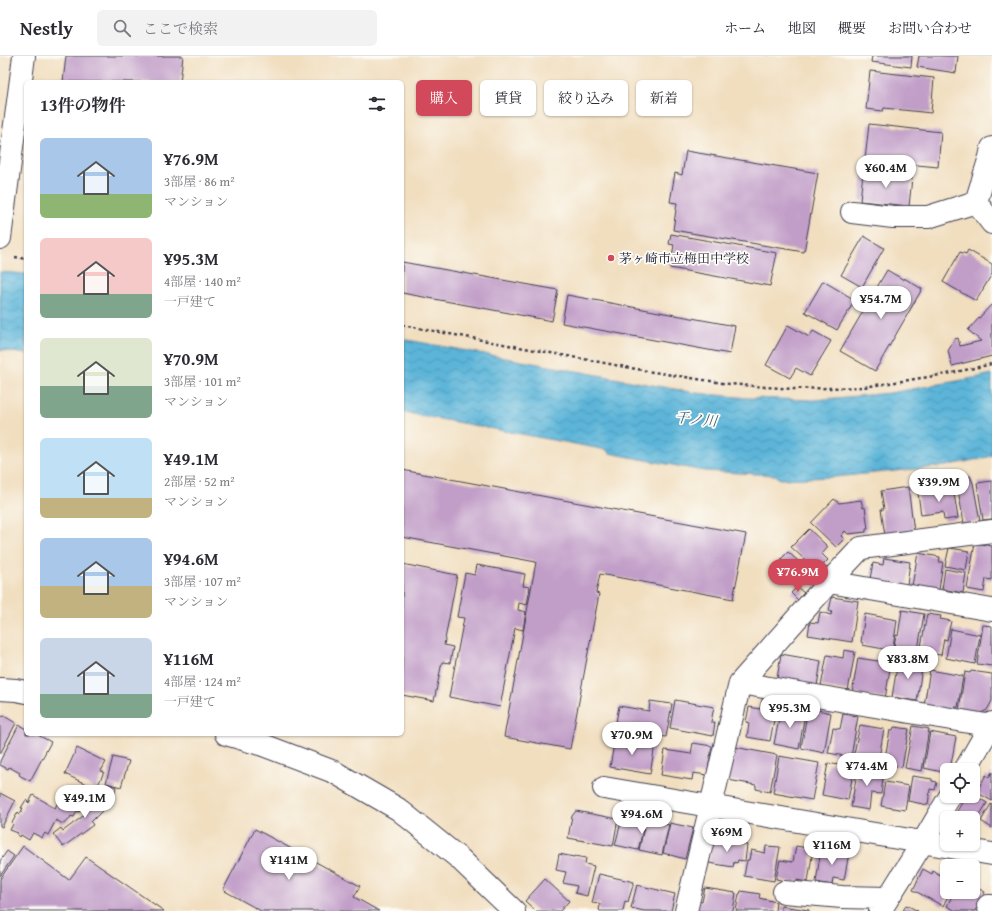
<!DOCTYPE html>
<html lang="ja">
<head>
<meta charset="utf-8">
<style>
  body { margin:0; font-family:"Gentium Book Plus","Noto Serif JP",serif; background:#f2f2f3; color:#2b2b33; height:100vh; display:flex; flex-direction:column; font-size:15px; white-space:nowrap }
  * { box-sizing:border-box; margin:0 }
  p { font-size:13px; color:#7c7c81 }
  .icon { flex:none; width:22px; height:22px; fill:none; stroke:currentColor; stroke-width:2; stroke-linecap:round; stroke-linejoin:round }
  .map { position:relative; flex:1; overflow:hidden }
  .details { position:absolute; left:24px; top:24px; width:380px; height:656px; display:flex; flex-direction:column; background:#fff; border-radius:6px; box-shadow:0 1px 3px #0004 }
  .details>* { flex:none }
  .top-card { position:absolute; left:416px; top:24px; width:380px; height:36px; display:flex; gap:8px }
  .buttons { position:absolute; left:940px; top:707px; display:grid; gap:8px }
  .buttons a { display:grid; place-items:center; width:40px; height:40px; border-radius:6px; background:#fff; box-shadow:0 1px 3px #0004; font-size:20px }
  .price { position:absolute; translate:-50% -34px; padding:0 9px; border-radius:14px; background:#fff; color:#222; font-size:13px; line-height:26px; filter:drop-shadow(0 1px 2px #0008) }
  .price::after { content:''; position:absolute; left:50%; top:24px; width:12px; height:9px; margin-left:-6px; background:inherit; clip-path:polygon(0 0,100% 0,50% 100%) }
  .price.current { background:#d1495b; color:#fff }
  ul { padding:0; list-style:none }
  li { display:flex; align-items:center; gap:12px; height:100px; padding:0 16px }
  li span { display:grid; place-items:center; flex:none; width:112px; height:80px; border-radius:6px; color:#555 }
  li>.icon { margin-inline-start:auto }
  span .icon { width:48px; height:48px; fill:#fffc; stroke-width:1 }
  li b { font-size:17px }
  h2 { display:flex; justify-content:space-between; align-items:center; height:48px; padding:0 16px; font-size:17px }
  .tag { padding:0 14px; border-radius:6px; background:#fff; box-shadow:0 1px 3px #0004; font-size:14px; line-height:36px }
  .tag.current { background:#d1495b; color:#fff }
  header { display:flex; align-items:center; gap:24px; box-sizing:border-box; height:56px; padding:0 20px; background:#fff; border-bottom:1px solid #e1e1e2 }
  header strong { font-size:19px }
  nav { display:flex; gap:22px; margin-inline-start:auto; font-size:14px }
  .search { width:280px; height:36px; background:#f2f2f3; display:flex; align-items:center; gap:10px; box-sizing:border-box; padding:0 14px; border-radius:6px; color:#7c7c81; font-size:15px }
  .map>svg:first-child { display:block }
  .water { fill:url(#water-waves); stroke:#3f6c8a }
  .building { fill:#c19ec8 }
  .lines { fill:none; stroke-linecap:round; stroke-linejoin:round }
  .minor-casing { stroke:#413e4f; stroke-width:24 }
  .path { stroke:#413e4f; stroke-width:2.5; stroke-dasharray:3 3; stroke-linecap:butt }
  .minor { stroke:#fff; stroke-width:22 }
  .poi-dot { fill:#d1495b; stroke:#fdfcf7; stroke-width:1.5 }
  .labels { text-anchor:middle; dominant-baseline:central; stroke-width:3.5; stroke-linejoin:round; paint-order:stroke }
  .poi-label { font-size:13px; fill:#22223b; stroke:#fdfcf7; text-anchor:start }
  .water-label { font-size:14px; font-style:italic; fill:#395d7a; stroke:#fdfcf7 }
</style>
</head>
<body>
<header>
<strong>Nestly</strong>
<div class="search"><svg class="icon" aria-label="search" viewBox="0 0 24 24"><circle cx="10" cy="10" r="6"/><path d="M15 15l6 6"/></svg>ここで検索</div>
<nav><a>ホーム</a><a>地図</a><a>概要</a><a>お問い合わせ</a></nav>
</header>
<div class="map">
<svg width="992" height="855" viewBox="0 0 992 855">
  <defs>
    <pattern id="water-waves" width="16" height="10" patternUnits="userSpaceOnUse"><rect width="16" height="10" fill="#5cb5d9"/><path d="M0 5q4-4 8 0t8 0" fill="none" stroke="#4c93b1"/></pattern>
  </defs>
  <rect width="100%" height="100%" fill="#fdfcf7"/>
  <filter id="ink" filterUnits="userSpaceOnUse"><feTurbulence type="fractalNoise" baseFrequency=".025" numOctaves="2"/><feDisplacementMap in="SourceGraphic" scale="8" xChannelSelector="R" yChannelSelector="G"/><feConvolveMatrix kernelMatrix="1 2 1 2 8 2 1 2 1" color-interpolation-filters="sRGB"/></filter>
  <filter id="wash" filterUnits="userSpaceOnUse"><feTurbulence type="fractalNoise" baseFrequency=".012" numOctaves="4" result="noise"/><feDisplacementMap in="SourceGraphic" scale="16" xChannelSelector="R" yChannelSelector="G"/><feGaussianBlur stdDeviation="0.9" result="paint"/><feColorMatrix in="noise" values="0 0 0 0 0 0 0 0 0 0 0 0 0 0 0 0 0 1.4 0 .05"/><feComposite in="paint" operator="in"/></filter>
  <g filter="url(#wash)">
    <rect width="100%" height="100%" fill="#f1debf"/>
    <path class="water" d="M0,216L26,218V298L0,294Z
      M402,283L696,337L748,342L814,344L890,337L979,321L992,318V400L946,410L834,421L779,423L776,419L704,415L609,397L607,394L402,356Z"/>
    <g id="blocks">
      <path class="building" d="M66,0H183L180,26H63Z
        M872,0H912L911,11L871,6Z
        M919,0H958L956,17L917,11Z
        M870,15L934,22L931,57L884,52L883,55L866,53Z
        M869,68L941,76L938,111L865,104Z
        M686,95L818,117L804,196L673,174L677,147L670,146L675,117L682,119Z
        M871,115L903,118V121L912,122L909,150L860,145L863,117L871,118Z
        M671,178L777,197L770,230L670,212L674,189L669,188Z
        M864,180L884,192L862,231L841,219Z
        M968,194L992,208V218L976,245L943,226L960,196L966,198Z
        M402,206L558,234L552,265L402,237Z
        M887,214L904,224V222L922,233L875,315L840,295Z
        M823,225L855,244L837,274L805,256Z
        M567,239L735,270L730,298L562,267Z
        M992,248V300L952,310L948,295L955,283L958,282L960,290L981,285L968,274Z
        M788,269L809,281L813,275L831,285L810,320L796,312L790,322L766,309Z
        M402,414L746,478L733,543L600,518L596,537L599,538L570,693L504,681L536,506L402,481Z
        M970,420L973,427L980,465L964,467L957,429L960,422Z
        M992,425V463L983,464L977,427Z
        M908,431L914,475L885,480L881,453H884L881,435Z
        M953,431L958,462L944,464L943,456L921,459L918,437Z
        M834,443L839,447L861,444L863,452L865,451L868,473H866V476L848,478L845,475L841,480L844,483L836,491L811,467Z
        M809,473L828,491L822,498L828,504L817,515L791,491Z
        M975,487L992,490V524L986,523L984,536L967,533Z
        M949,492L969,495L966,514L945,510Z
        M788,496L816,521L809,529L781,503Z
        M918,497L940,501L939,506H943L939,534L912,530Z
        M884,502L910,506L907,529L870,523L873,507L883,509Z
        M402,508L457,519L444,589L453,591L450,607L442,606L434,645L402,639Z
        M477,509L525,518L523,530L530,531L527,549L519,547L518,554L526,556L523,574L515,572L500,651L449,641L464,562L457,561L465,517L475,519Z
        M945,513L966,517L963,537L942,533Z
        M797,531L804,537L798,544L791,537Z
        M832,541L858,545L852,586L808,579L810,566L818,567L820,556L831,559L832,555H829Z
        M902,554L924,558L917,599L893,595L896,579L898,580Z
        M865,558L897,564L893,592L890,591L889,594L862,589L863,587L861,586Z
        M927,558L941,560L940,563L951,565L947,584L944,583L941,599L920,596Z
        M983,569L992,570V610L977,608Z
        M951,573L980,579L975,608L946,602Z
        M844,594L855,596L848,635L821,630L827,599L843,602Z
        M781,598L821,605L817,630L777,623Z
        M858,602L891,607L885,643L852,637Z
        M911,604L923,606L917,645L892,641L898,605L911,607Z
        M930,614L963,620L958,651H955V655L924,650Z
        M971,615L992,618V645L987,654L979,658L959,654L965,616L970,617Z
        M763,640L778,643L770,685L747,681L749,667L746,666L749,651L760,653Z
        M675,644L714,651L711,666H715L713,680L670,672Z
        M650,645L672,648L666,681L615,672L619,650L649,655Z
        M808,652L831,657L824,697L801,692Z
        M781,653L805,657L799,693L774,688Z
        M843,658L858,660L851,701L828,697L833,672L840,673Z
        M4,660L16,667L0,698V661Z
        M19,669L26,673V678H36L51,686L30,725L19,719L20,717L9,711L8,713L0,709V705Z
        M860,669L884,673L878,707L853,702Z
        M913,670L929,673L922,715L905,712Z
        M894,671L909,673L902,711L884,708L890,674H893Z
        M930,676L956,681L950,714H947V717L924,712Z
        M615,682L655,689L650,718L610,711Z
        M693,687L712,690L707,719L693,717L692,724L661,719L665,694L691,698Z
        M734,691L777,699L770,736L756,733V729L728,724Z
        M77,692L106,706L101,715L104,716L96,733L65,718Z
        M779,700L819,707L812,744L773,737Z
        M113,701L129,705L121,731L106,727Z
        M828,707L854,712L848,744L822,739Z
        M858,711L884,715L881,738L871,737L869,754L851,751Z
        M992,716V745L976,736L986,719L989,721Z
        M912,720L932,723V725L937,726L935,734L930,733L928,749L908,745Z
        M885,726L909,730L905,754L881,750Z
        M108,728L116,731L114,740L108,747L109,748L91,766L93,769L63,791L53,778L61,772L63,775L82,761L83,759L106,736Z
        M65,733L88,745L83,754L81,753L79,756L77,755L74,761L71,760L69,764L63,768L56,764L48,779L45,777L42,782L33,777L29,784L21,779L20,781L17,779L18,777L10,774L13,768L12,767L18,756L20,758L23,752H21L26,744L29,747L33,739L47,747V748L55,752Z
        M0,737L15,745L2,771L0,770Z
        M973,738L987,747L973,770V762H953L966,740H973Z
        M991,748L992,749V772L981,765Z
        M576,755L618,763L613,790L568,782L572,760Z
        M623,759L669,769L662,799L639,794L645,766L638,794L615,789Z
        M670,767L693,772L685,803L663,797Z
        M255,773L360,830L354,841L379,855H261L223,834Z
        M713,783L747,789L745,805L738,804L737,807L734,806L733,811L709,807Z
        M23,790L69,824L86,801L164,855H0V823Z
        M766,790L780,791L774,825L744,820L747,804H749L751,794L765,797Z
        M796,790L813,793L808,826L796,824V827L776,823L780,804L793,806Z
        M821,793L849,797L844,824L833,822L832,829L816,826Z
        M7,795L14,800L0,820V805Z
        M559,798L574,801V800L586,802L585,808L594,810L587,840L575,837L577,830L563,827L566,816L556,814Z
        M923,813L932,818L933,815L946,822L944,825L947,826V836H950L943,850L913,834Z
        M599,818L634,826L628,846L625,845L623,855H600L599,854L600,848L592,847Z
        M545,823L569,845L560,855H536L525,845Z
        M637,829L675,838L671,855H644L631,852Z
        M973,830L985,836L975,855H956L947,850L952,840L954,841L957,836H973Z
        M705,832L736,837L733,855H696L697,845L702,846Z
        M741,835L760,838L759,842L776,846L775,855H736L739,838H740Z
        M906,849L918,855H903Z
        M781,850L809,854V855H781Z"/>
    </g>
  </g>
  <g filter="url(#ink)">
    <use href="#blocks" fill-opacity="0" stroke="#413e4f" stroke-width="1"/>
    <g class="lines">
      <defs>
        <path id="minor" d="M992,92L990,101L976,146L992,167
          M852,156L893,161H928L976,146
          M0,182L24,0
          M829,526L992,554
          M740,627L992,670
          M0,633L16,634L26,636
          M226,678L263,689L334,716L398,753L460,803L514,855
          M965,714L992,667
          M604,732L992,798
          M784,836L842,841L888,842
          M988,850H992
          M686,855L740,627L829,526L861,492L992,475
          M880,855L923,786L950,740"/>
      </defs>
      <use href="#minor" class="minor-casing"/>
      <path class="path" d="M15,201L26,203
        M402,269L647,315L729,328L792,333L864,331L947,318L992,308"/>
      <use href="#minor" class="minor"/>
    </g>
  </g>
  <circle class="poi-dot" cx="611" cy="202" r="4"/>
  <g class="labels">
    <g class="poi-label">
      <text x="619" y="202">茅ヶ崎市立梅田中学校</text>
    </g>
    <g class="water-label">
      <text transform="translate(696 363) rotate(6)">千ノ川</text>
    </g>
  </g>
</svg>
<div class="buttons">
<a><svg class="icon" aria-label="locate" viewBox="0 0 24 24"><circle cx="12" cy="12" r="6"/><path d="M12 2v4M12 18v4M2 12h4M18 12h4"/></svg></a>
<a>+</a>
<a>−</a>
</div>
<b class="price" style="left:886px;top:133px">¥60.4M</b>
<b class="price" style="left:881px;top:264px">¥54.7M</b>
<b class="price" style="left:939px;top:447px">¥39.9M</b>
<b class="price current" style="left:798px;top:537px">¥76.9M</b>
<b class="price" style="left:908px;top:624px">¥83.8M</b>
<b class="price" style="left:790px;top:673px">¥95.3M</b>
<b class="price" style="left:632px;top:700px">¥70.9M</b>
<b class="price" style="left:867px;top:731px">¥74.4M</b>
<b class="price" style="left:85px;top:763px">¥49.1M</b>
<b class="price" style="left:642px;top:779px">¥94.6M</b>
<b class="price" style="left:727px;top:797px">¥69M</b>
<b class="price" style="left:832px;top:810px">¥116M</b>
<b class="price" style="left:289px;top:825px">¥141M</b>
<div class="top-card">
<a class="tag current">購入</a>
<a class="tag">賃貸</a>
<a class="tag">絞り込み</a>
<a class="tag">新着</a>
</div>
<section class="details">
<h2>13件の物件<svg class="icon" aria-label="filters" viewBox="0 0 24 24"><path d="M4 7h16M4 17h16"/><circle cx="9" cy="7" r="2"/><circle cx="15" cy="17" r="2"/></svg></h2>
<ul>
<li><span style="background:linear-gradient(#a9c7e8 70%,#8fb573 0)"><svg class="icon" aria-label="home" viewBox="0 0 24 24"><path d="M3 11l9-7 9 7M6 9v11h12V9"/></svg></span><div><b>¥76.9M</b><p>3部屋 · 86 m²</p><p>マンション</p></div></li>
<li><span style="background:linear-gradient(#f6c9c9 70%,#7fa58c 0)"><svg class="icon" aria-label="home" viewBox="0 0 24 24"><path d="M3 11l9-7 9 7M6 9v11h12V9"/></svg></span><div><b>¥95.3M</b><p>4部屋 · 140 m²</p><p>一戸建て</p></div></li>
<li><span style="background:linear-gradient(#dfe7d0 60%,#7fa58c 0)"><svg class="icon" aria-label="home" viewBox="0 0 24 24"><path d="M3 11l9-7 9 7M6 9v11h12V9"/></svg></span><div><b>¥70.9M</b><p>3部屋 · 101 m²</p><p>マンション</p></div></li>
<li><span style="background:linear-gradient(#bfe0f5 75%,#c2b280 0)"><svg class="icon" aria-label="home" viewBox="0 0 24 24"><path d="M3 11l9-7 9 7M6 9v11h12V9"/></svg></span><div><b>¥49.1M</b><p>2部屋 · 52 m²</p><p>マンション</p></div></li>
<li><span style="background:linear-gradient(#a9c7e8 60%,#c2b280 0)"><svg class="icon" aria-label="home" viewBox="0 0 24 24"><path d="M3 11l9-7 9 7M6 9v11h12V9"/></svg></span><div><b>¥94.6M</b><p>3部屋 · 107 m²</p><p>マンション</p></div></li>
<li><span style="background:linear-gradient(#c9d6e8 70%,#7fa58c 0)"><svg class="icon" aria-label="home" viewBox="0 0 24 24"><path d="M3 11l9-7 9 7M6 9v11h12V9"/></svg></span><div><b>¥116M</b><p>4部屋 · 124 m²</p><p>一戸建て</p></div></li>
</ul>
</section>
</div>
</body>
</html>
